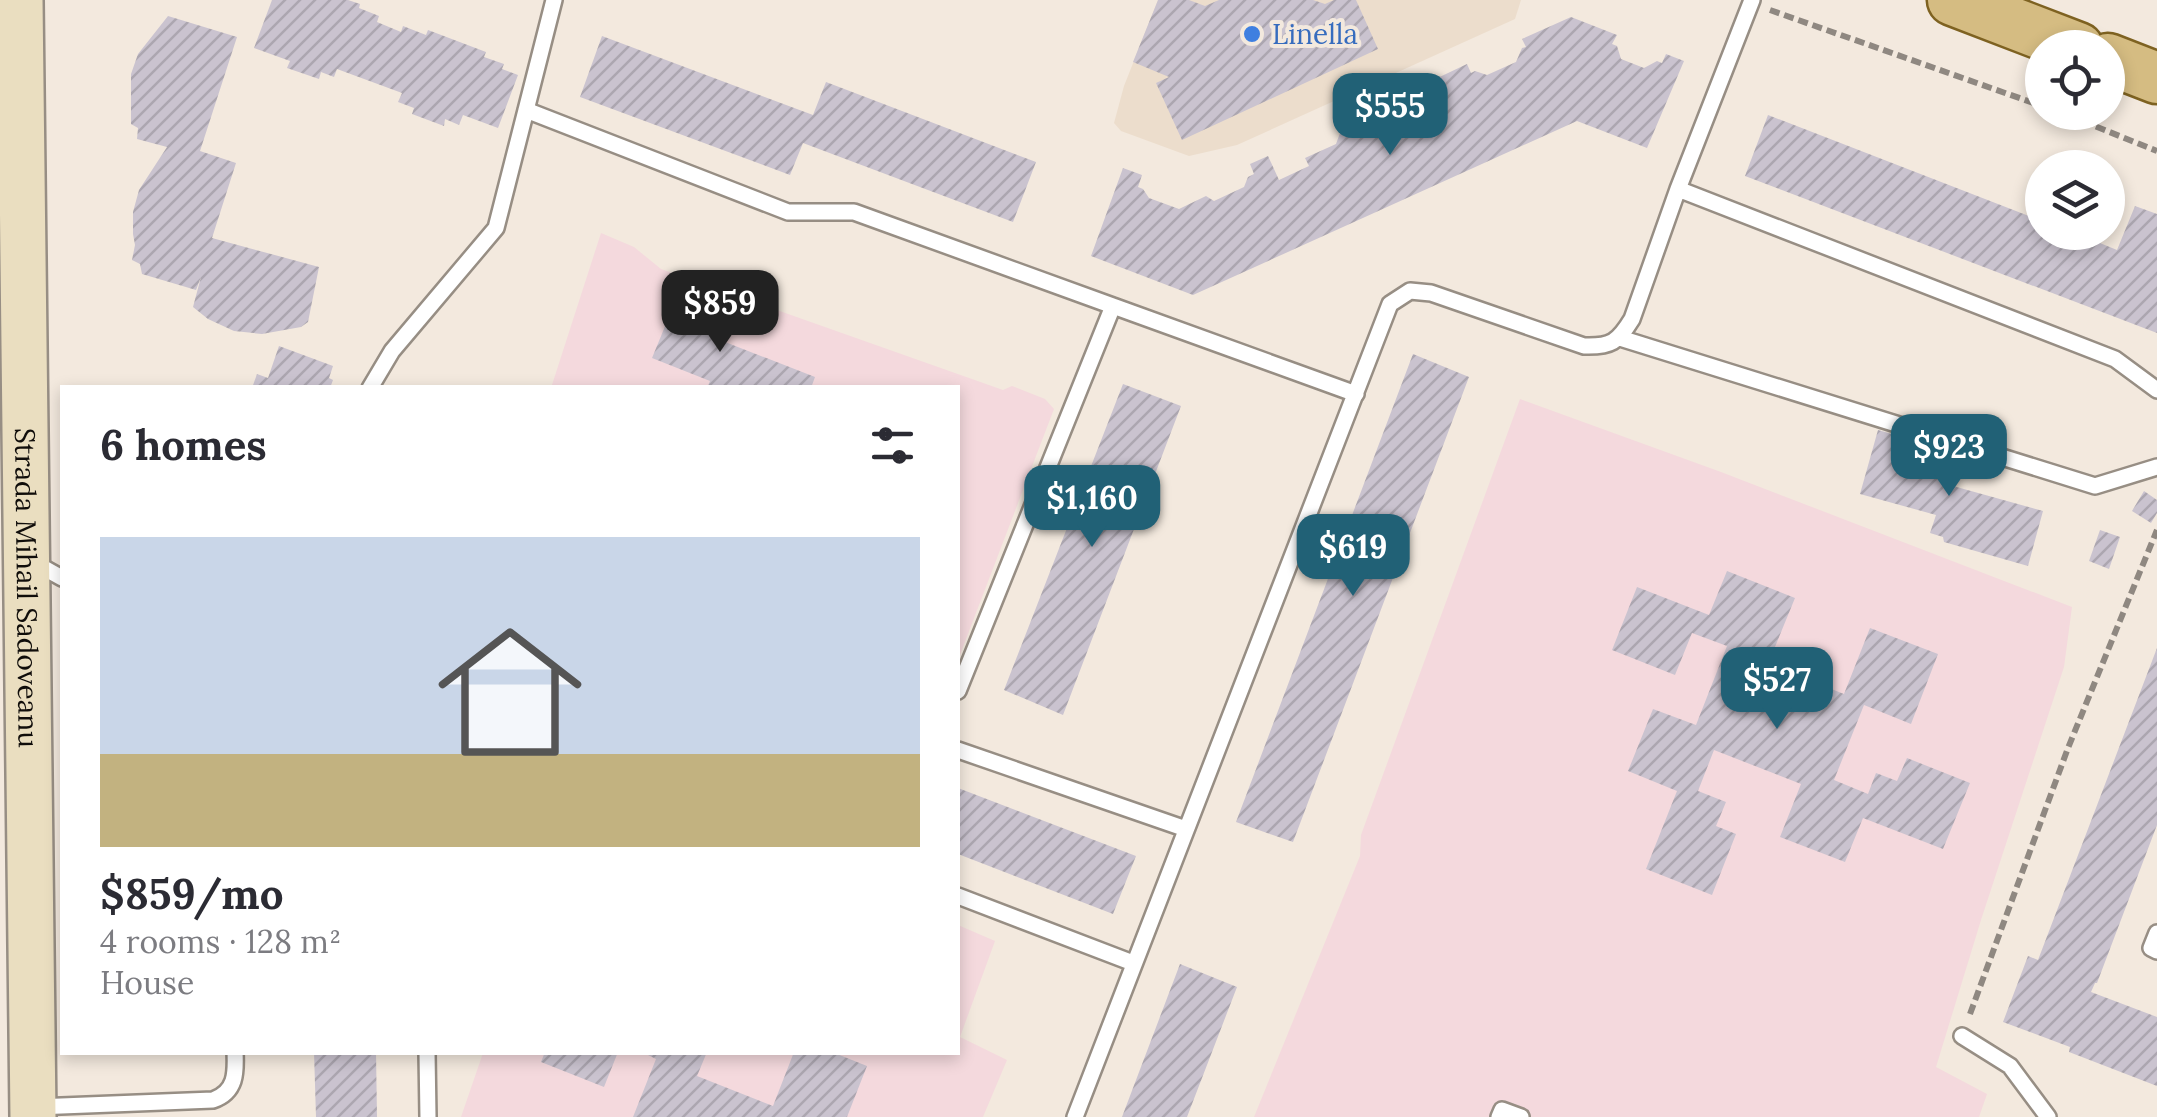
<!DOCTYPE html>
<html lang="en">
<head>
<meta charset="utf-8">
<style>
  body { margin:0; font-family:Lora,serif; background:#f7f7f7; color:#2b2b33; height:100vh; display:flex; flex-direction:column; font-size:38px; white-space:nowrap }
  * { box-sizing:border-box; margin:0 }
  p { font-size:32px; color:#7c7c81 }
  .icon { flex:none; width:55px; height:55px; fill:none; stroke:currentColor; stroke-width:2; stroke-linecap:round; stroke-linejoin:round }
  .map { position:relative; flex:1; overflow:hidden }
  .sheet { position:absolute; left:60px; top:385px; width:900px; height:670px; display:flex; flex-direction:column; background:#fff; border-radius:0px; box-shadow:0 5px 15px #0003 }
  .sheet>* { flex:none }
  .buttons { position:absolute; left:2025px; top:30px; display:grid; gap:20px }
  .buttons a { display:grid; place-items:center; width:100px; height:100px; border-radius:50%; background:#fff; box-shadow:0 5px 15px #0003; font-size:50px }
  .price { position:absolute; translate:-50% -85px; padding:0 22px; border-radius:20px; background:#216176; color:#fff; font-size:32px; line-height:65px; filter:drop-shadow(0 2px 5px #0008) }
  .price::after { content:''; position:absolute; left:50%; top:60px; width:30px; height:22px; margin-left:-15px; background:inherit; clip-path:polygon(0 0,100% 0,50% 100%) }
  .price.current { background:#222; color:#fff }
  ul { padding:0; list-style:none }
  li { display:grid; align-content:center; gap:20px; height:530px; padding:0 40px }
  li+li { border-top:2px solid #e1e1e2 }
  li span { display:grid; place-items:center; height:310px; border-radius:0px; color:#555 }
  li>.icon { margin-inline-start:auto }
  span .icon { width:180px; height:180px; fill:#fffc; stroke-width:1 }
  li b { font-size:42px }
  h2 { display:flex; justify-content:space-between; align-items:center; height:120px; padding:0 40px; font-size:42px }
  .map>svg:first-child { display:block }
  .built { fill:#ecddcc }
  .education { fill:#f4d9dd }
  .building { fill:url(#building-hatch) }
  .lines { fill:none; stroke-linecap:round; stroke-linejoin:round }
  .service-casing { stroke:#978e84; stroke-width:20 }
  .secondary-casing { stroke:#978e84; stroke-width:50 }
  .primary-casing { stroke:#7e6221; stroke-width:55 }
  .path { stroke:#8f8881; stroke-width:6; stroke-dasharray:10 5; stroke-linecap:butt }
  .service { stroke:#fff; stroke-width:15 }
  .secondary { stroke:#eadec0; stroke-width:45 }
  .primary { stroke:#d5bc82; stroke-width:50 }
  .shop-dot { fill:#3f7fe0; stroke:#f3e9de; stroke-width:4 }
  .labels { text-anchor:middle; dominant-baseline:central; stroke-width:8; stroke-linejoin:round; paint-order:stroke }
  .shop-label { font-size:28px; fill:#366cbe; stroke:#f3e9de; text-anchor:start }
  .street-label { font-size:28px; fill:#100d0a; stroke:#f3e9de }
</style>
</head>
<body>
<div class="map">
<svg width="2157" height="1117" viewBox="0 0 2157 1117">
  <defs>
    <pattern id="building-hatch" width="6" height="6" patternUnits="userSpaceOnUse" patternTransform="scale(2.5)"><rect width="6" height="6" fill="#cac3cf"/><path d="M-1 1l2-2M0 6l6-6M5 7l2-2" fill="none" stroke="#aca6b0"/></pattern>
  </defs>
  <rect width="100%" height="100%" fill="#f3e9de"/>
  <path class="built" d="M1158,0H1521L1515,19L1237,145L1189,156L1121,131L1114,123L1124,86Z"/>
  <path class="education" d="M601,233L634,247L661,269L1003,390L1012,386L1045,399L1054,409L958,660V388H551Z
    M1520,399L1721,472L2072,607L2064,667L1981,920L1936,1067L1987,1094L1979,1117H1254L1360,856L1361,835Z
    M958,925L995,941L960,1037L1007,1060L983,1117H461L483,1053L958,1052Z"/>
  <path class="building" d="M272,0H348L360,4L359,8L379,16L377,22L401,32L403,26L426,35L428,30L486,52L484,57L504,64L502,69L518,75L498,128L463,115L459,125L445,119L444,126L412,114L414,108L398,102L402,93L337,69L334,77L321,72L319,79L287,68L290,61L254,48Z
    M1158,0H1189L1205,6L1219,0H1313L1325,4L1334,0H1356L1378,49L1182,140L1156,83L1169,77L1133,62Z
    M168,16L237,37L200,151L236,163L212,238L319,267L308,322L301,327L262,334L234,331L208,319L193,307L201,277L196,290L142,274L140,264L132,260L135,245L133,234V212L139,190L167,147L137,139L138,128L131,124V74L138,54Z
    M1571,17L1617,35L1612,44L1617,46L1621,59L1644,68L1657,61L1662,63L1666,54L1684,61L1647,148L1577,121L1193,295L1091,256L1123,168L1142,175L1138,187L1143,189L1149,198L1179,209L1206,196L1214,201L1244,187L1248,177L1254,174L1250,164L1268,156L1279,180L1309,166L1305,158L1336,144L1340,133L1345,131L1341,122L1379,105L1383,113L1392,109L1401,115L1424,104L1425,94L1433,90L1429,82L1467,64L1471,73L1475,71L1487,75L1516,62L1522,48L1526,47L1522,39Z
    M602,36L813,115L826,82L1036,162L1013,222L803,143L790,175L580,97Z
    M1768,115L2042,221V232H2073L2117,250L2135,206L2157,214V333L1745,176Z
    M675,302L728,323L720,340L815,377L811,388H707L710,381L652,358Z
    M279,346L333,366L329,378L333,380L330,388H252L257,374L268,378Z
    M1413,354L1469,377L1293,842L1236,822Z
    M1123,384L1181,406L1063,715L1004,690Z
    M1878,430L1962,454L1953,486L2043,511L2028,566L1944,542L1943,537L1930,533L1936,515L1860,494Z
    M2144,491L2157,500V513L2151,523L2132,511Z
    M2100,530L2120,537L2109,569L2089,561Z
    M1727,571L1795,598L1768,664L1844,694L1870,628L1938,654L1911,724L1864,705L1834,780L1868,794L1876,773L1897,781L1907,758L1970,783L1943,849L1863,818L1845,862L1780,837L1801,784L1714,750L1698,791L1726,802L1716,826L1736,834L1712,895L1646,869L1677,791L1628,771L1653,709L1696,725L1727,646L1692,633L1675,675L1612,650L1637,587L1709,615Z
    M2157,648V825L2097,983H2095L2091,992L2157,1017V1086L2069,1052L2070,1047L2003,1022L2028,956L2038,960Z
    M958,788L1136,856L1113,914L958,854Z
    M1180,964L1237,987L1187,1117H1122Z
    M314,1052H376L377,1117H316Z
    M545,1052H618L604,1087L541,1062Z
    M642,1052H707L697,1076L773,1106L794,1052H832L867,1066L847,1117H633L656,1059Z"/>
  <g class="lines">
    <defs>
      <path id="service" d="M526,110L788,212H854L1113,306
        M1678,189L2115,359L2157,390
        M1620,338L2095,486L2157,467
        M370,388L392,351L496,228L554,0
        M35,563L62,578
        M958,691L1113,306L1356,394
        M958,750L1186,829
        M958,896L1133,963
        M2157,933L2151,948L2157,951
        M1962,1036L2010,1066L2048,1117
        M427,1052L428,1117
        M36,1107L213,1100C236,1092 236,1073 235,1052
        M1075,1117L1390,304L1410,291L1431,293L1584,346C1611,347 1618,342 1632,319L1678,189L1752,0
        M1499,1117L1502,1110L1521,1117"/>
      <g id="secondary">
        <path id="s1" d="M20,0L33,1117"/>
      </g>
      <path id="primary" d="M1953,0L2078,48
        M2108,59L2157,78"/>
    </defs>
    <use href="#service" class="service-casing"/>
    <use href="#secondary" class="secondary-casing"/>
    <use href="#primary" class="primary-casing"/>
    <path class="path" d="M1770,10L2042,106
      M2082,121L2157,151
      M1970,1014L2068,748L2157,530"/>
    <use href="#service" class="service"/>
    <use href="#secondary" class="secondary"/>
    <use href="#primary" class="primary"/>
  </g>
  <circle class="shop-dot" cx="1252" cy="34" r="10"/>
  <g class="labels">
    <g class="shop-label">
      <text x="1272" y="34">Linella</text>
    </g>
    <g class="street-label">
      <text stroke="none"><textPath href="#s1" startOffset="588">Strada Mihail Sadoveanu</textPath></text>
    </g>
  </g>
</svg>
<div class="buttons">
<a><svg class="icon" aria-label="locate" viewBox="0 0 24 24"><circle cx="12" cy="12" r="6"/><path d="M12 2v4M12 18v4M2 12h4M18 12h4"/></svg></a>
<a><svg class="icon" aria-label="layers" viewBox="0 0 24 24"><path d="M12 4l9 5-9 5-9-5zM3 14l9 5 9-5"/></svg></a>
</div>
<b class="price" style="left:1390px;top:158px">$555</b>
<b class="price current" style="left:720px;top:355px">$859</b>
<b class="price" style="left:1949px;top:499px">$923</b>
<b class="price" style="left:1092px;top:550px">$1,160</b>
<b class="price" style="left:1353px;top:599px">$619</b>
<b class="price" style="left:1777px;top:732px">$527</b>
<section class="sheet">
<h2>6 homes<svg class="icon" aria-label="filters" viewBox="0 0 24 24"><path d="M4 7h16M4 17h16"/><circle cx="9" cy="7" r="2"/><circle cx="15" cy="17" r="2"/></svg></h2>
<ul>
<li><span style="background:linear-gradient(#c9d6e8 70%,#c2b280 0)"><svg class="icon" aria-label="home" viewBox="0 0 24 24"><path d="M3 11l9-7 9 7M6 9v11h12V9"/></svg></span><div><b>$859/mo</b><p>4 rooms · 128 m²</p><p>House</p></div></li>
</ul>
</section>
</div>
</body>
</html>
